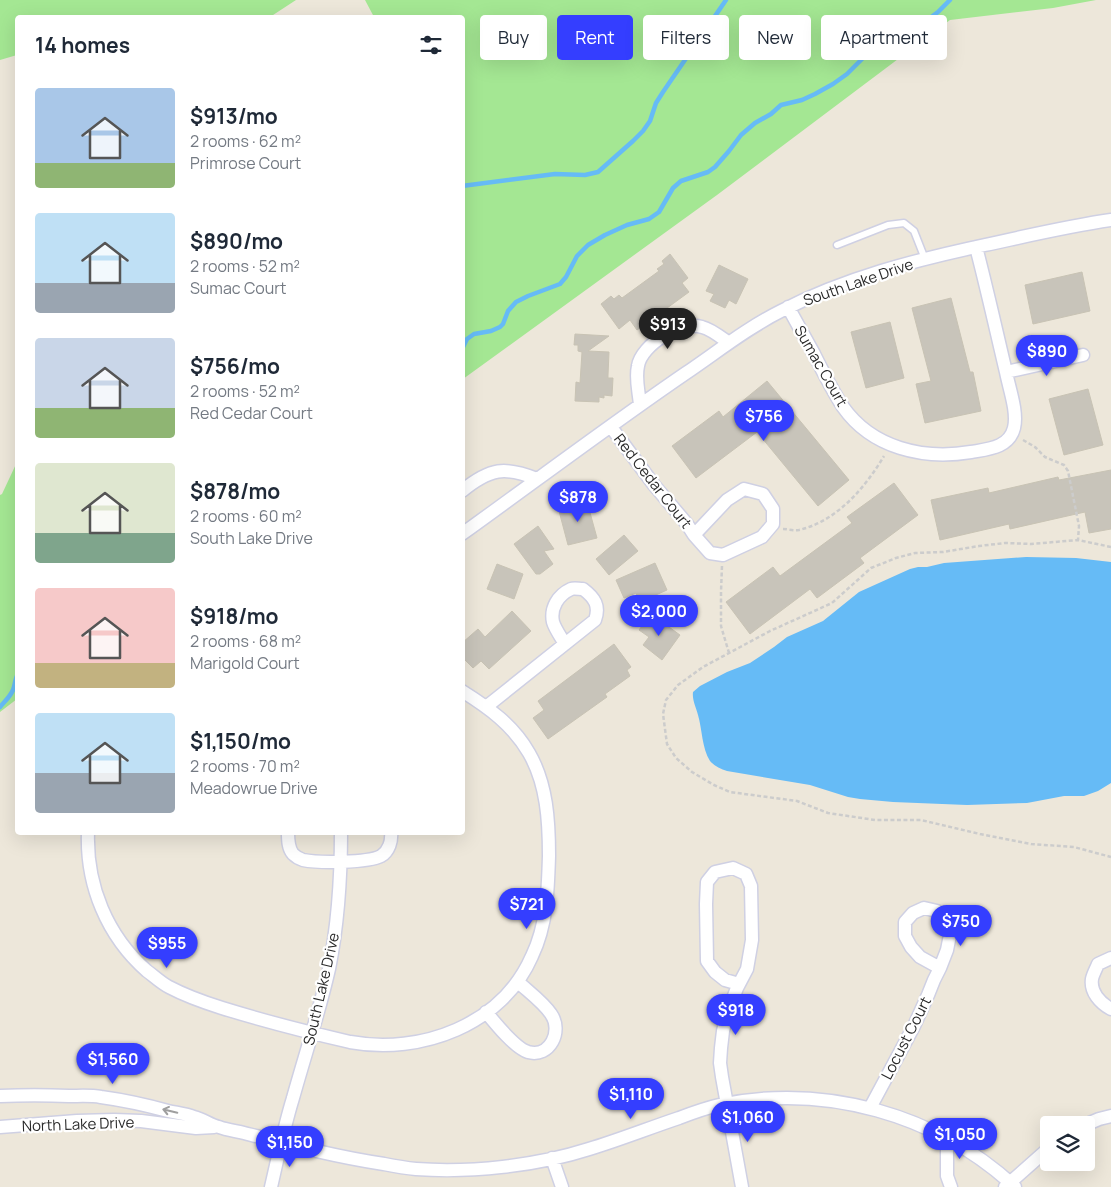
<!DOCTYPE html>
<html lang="en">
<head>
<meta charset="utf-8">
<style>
  body { margin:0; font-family:Manrope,sans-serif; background:#f2f2f3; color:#1f2937; height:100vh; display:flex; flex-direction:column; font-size:19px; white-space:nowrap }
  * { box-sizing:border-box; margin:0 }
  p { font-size:16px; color:#747a83 }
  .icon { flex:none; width:28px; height:28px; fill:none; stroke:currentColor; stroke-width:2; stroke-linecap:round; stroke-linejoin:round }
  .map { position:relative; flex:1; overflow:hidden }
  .sheet { position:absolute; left:15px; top:15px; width:450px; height:820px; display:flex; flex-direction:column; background:#fff; border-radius:5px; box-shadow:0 5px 20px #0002 }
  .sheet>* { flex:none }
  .guide { position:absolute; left:480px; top:15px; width:475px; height:45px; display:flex; gap:10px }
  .fabs { position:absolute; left:1040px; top:1116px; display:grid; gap:10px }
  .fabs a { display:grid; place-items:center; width:55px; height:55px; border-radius:5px; background:#fff; box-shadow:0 5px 20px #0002; font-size:25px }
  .price { position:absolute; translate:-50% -42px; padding:0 11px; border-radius:18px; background:#343eff; color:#fff; font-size:16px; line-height:32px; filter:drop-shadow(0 1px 2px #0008) }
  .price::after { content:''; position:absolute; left:50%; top:30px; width:15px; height:11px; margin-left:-8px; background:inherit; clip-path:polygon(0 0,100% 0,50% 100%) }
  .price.selected { background:#222; color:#fff }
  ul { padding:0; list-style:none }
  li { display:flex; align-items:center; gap:15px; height:125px; padding:0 20px }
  li span { display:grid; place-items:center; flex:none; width:140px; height:100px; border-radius:5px; color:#555 }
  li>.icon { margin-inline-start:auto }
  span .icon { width:60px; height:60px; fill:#fffc; stroke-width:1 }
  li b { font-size:21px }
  h2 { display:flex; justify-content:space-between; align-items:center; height:60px; padding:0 20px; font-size:21px }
  .pill { padding:0 18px; border-radius:5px; background:#fff; box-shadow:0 5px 20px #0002; font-size:18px; line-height:45px }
  .pill.selected { background:#343eff; color:#fff }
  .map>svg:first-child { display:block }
  .green { fill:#a4e793 }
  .water { fill:#66bbf6 }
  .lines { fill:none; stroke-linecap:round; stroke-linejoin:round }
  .stream { stroke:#66bbf6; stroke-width:4.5 }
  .building { fill:#c8c4ba; stroke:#c8c3b4 }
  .lane-casing { stroke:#cfd0e3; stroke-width:9 }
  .street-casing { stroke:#cfd0e3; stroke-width:15 }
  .path { stroke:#ccc; stroke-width:2.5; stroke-dasharray:4 2.5; stroke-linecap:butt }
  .lane { stroke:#fff; stroke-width:6 }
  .street { stroke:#fff; stroke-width:12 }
  .oneway { stroke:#9f9f9f }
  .labels { text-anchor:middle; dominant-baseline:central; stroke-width:4.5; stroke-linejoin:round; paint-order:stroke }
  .street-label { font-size:15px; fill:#292929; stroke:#fff }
</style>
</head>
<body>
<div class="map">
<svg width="1111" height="1187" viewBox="0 0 1111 1187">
  <rect width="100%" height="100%" fill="#ede7da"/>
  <path class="green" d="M0,0H296L270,17L18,18L17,55L0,60Z
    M365,0H1096L1053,8L950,20L717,195L463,379L462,18L374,17Z
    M17,462V699L0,712V495L2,494Z"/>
  <path class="water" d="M1026,557L1076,558L1111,562V783L1098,791L1084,796H1064L1027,803L967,805L893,802L860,799L848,797L810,785L727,771C721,769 714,766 710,761C702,749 702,728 698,715C696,707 692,700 693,692L700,686L727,672L750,663L774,647L787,637L823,621L859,592L910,569L918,567H927L944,563Z"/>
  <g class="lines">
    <path class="stream" d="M462,186L555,174L585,175L598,172L633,141L643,131L650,121L656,103L663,92L726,0
      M462,349L467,339L474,334L491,331L500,327L503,324L508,311L516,302L528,296L560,284L566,277L577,256L588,245L605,235L627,225L649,219L659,212L673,188L681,181L708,172L715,167L729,151L741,135L755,123L771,114L781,105L802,100L815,94L833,84L847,74L863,58L883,47L901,31L930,18L938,12L950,0
      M0,707C5,701 10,697 13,690C15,685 15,679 18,674"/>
  </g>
  <path class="building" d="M670,254L688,278L682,283L689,292L637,330L630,320L619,329L601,304L611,296L614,299L619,295L622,298L659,271L657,269L664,264L662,261Z
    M719,265L748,279L736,304L729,300L725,308L710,301L714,294L706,291Z
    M1082,272L1090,311L1033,324L1025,285Z
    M951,298L970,372H973L981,411L925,423L916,384L931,381L912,308Z
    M890,322L904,378L866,388L851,332Z
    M575,334L609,336L588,351L609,352L608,375V378H613L612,396L604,395V398L599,397V402L575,401L576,382L580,383L582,352L578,351V345H574Z
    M767,381L849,480L818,506L757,432L696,478L672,446L719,411L723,417Z
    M1088,389L1103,445L1064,455L1049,399Z
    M1111,470V529L1089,533L1085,512L1010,529L1009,524L940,540L931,500L988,488L989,493L1058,477L1059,480Z
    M894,483L918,515L860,558L864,563L817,598L810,589L750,634L726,602L773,567L780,576L852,523L847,517Z
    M586,498L597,538L568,545L559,511L574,508L573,502Z
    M538,526L554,549L544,551L553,564L540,574H536L514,544Z
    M624,535L638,551L609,575L596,559Z
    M655,563L667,590L640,602L636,593L624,598L616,580Z
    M497,564L523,574L514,599L487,589Z
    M512,611L531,631L489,669L481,661L473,668L462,657V643L478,629L485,637Z
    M651,614L680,635L662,660L643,645L649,637L639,630Z
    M614,644L631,667L627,670L630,676L605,694L607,697L548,739L533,718L544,710L538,701Z"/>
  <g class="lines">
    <defs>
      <path id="lane" d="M837,245L888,225L904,223L914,231L925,259"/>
      <path id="street" d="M788,307C797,323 805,338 814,354C823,372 832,390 843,407C872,448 923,460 971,452C988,449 1009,448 1014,428C1018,412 1009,388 1006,372C996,330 987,289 976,247
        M1006,372L1083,355
        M640,405C639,392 635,379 638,366C641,345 681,320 702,327C711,329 722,338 729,343
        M611,427L654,485L687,524L694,535
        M744,489L763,494L773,509V524L762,537L723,555L710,553L694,535L727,500Z
        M462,491C490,468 505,466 537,479
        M462,534C537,480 610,425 686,373C717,352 747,328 781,311C845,278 915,260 985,245C1027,236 1069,226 1111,220
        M486,707L595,620C600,606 595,598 583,589C579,589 574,588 571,589C558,595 550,608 553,622C555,629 561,637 565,644
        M88,832C86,885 107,936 147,971C154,976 161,983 169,987C186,996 203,1002 222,1008C264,1021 307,1032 350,1042C421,1055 502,1025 532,956C547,925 548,890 549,856C549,821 547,784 529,753C513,725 489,708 462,691
        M288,832C288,840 288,848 293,854C296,857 300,859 303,860C318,863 368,863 381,856C389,851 392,841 391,832
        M1111,958L1098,964C1096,969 1093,974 1092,979C1090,992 1100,1003 1111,1009
        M739,984L725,980L715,972L707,961L706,904L707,882L715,872L733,868L746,874L751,886L752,940L747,969L737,988L727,1014L723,1031L721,1048L720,1063L722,1077L742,1187
        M486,1012C495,1023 515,1048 528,1052C550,1058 563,1031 551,1014C543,1002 529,992 518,982
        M0,1096C23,1095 46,1095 69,1096C79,1096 90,1095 101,1097C123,1100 146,1105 168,1111C177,1113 186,1114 194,1117C203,1119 210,1125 219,1127C227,1130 236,1131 244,1133C291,1145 337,1157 384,1164C394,1166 405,1168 416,1169C470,1173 536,1166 589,1149C619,1140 649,1128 679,1118C692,1113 706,1108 719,1105C825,1083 936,1114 1015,1187
        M870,1108L914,1026L928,995L934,980L940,968L947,950L950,935L948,922L937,911L924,908L913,913L905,922V936L911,947L920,957L940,968
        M1085,1125L1099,1119L1111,1116
        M0,1127L77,1121L114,1120L141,1121L196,1128L214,1127
        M947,1138V1176L951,1187
        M552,1158L562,1187
        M271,1187C278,1157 284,1127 293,1098C305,1055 319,1013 329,969C338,924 341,878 341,832
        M1005,1187L1049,1148"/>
    </defs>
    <use href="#lane" class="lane-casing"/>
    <use href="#street" class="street-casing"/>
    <path class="path" d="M1023,440L1035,447L1045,457L1064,465L1068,471L1079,526L1078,540
      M783,529C788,529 794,531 799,530C837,521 865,488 884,456
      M1111,547L1078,540L1031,544L1005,543L979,546L943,552L915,553L896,558L871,568L832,603L770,631L703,667L678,685L666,700L663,714L667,744L676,758L692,772L714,785L730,792L797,801L828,813L875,820H921L980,834L1031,844L1074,847L1111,857
      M722,566L721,592V626L729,653"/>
    <use href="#lane" class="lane"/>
    <use href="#street" class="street"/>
  </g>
  <defs><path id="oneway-shaft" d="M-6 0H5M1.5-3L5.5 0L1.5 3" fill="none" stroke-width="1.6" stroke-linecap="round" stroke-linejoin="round" transform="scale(1.25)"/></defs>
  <use class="oneway" href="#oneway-shaft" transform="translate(170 1111) rotate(-167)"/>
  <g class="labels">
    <g class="street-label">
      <text transform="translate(858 282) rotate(-19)">South Lake Drive</text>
      <text transform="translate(821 366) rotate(60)">Sumac Court</text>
      <text transform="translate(653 481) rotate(52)">Red Cedar Court</text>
      <text transform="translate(321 989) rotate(-77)">South Lake Drive</text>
      <text transform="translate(906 1038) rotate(-63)">Locust Court</text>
      <text transform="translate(78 1124) rotate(-2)">North Lake Drive</text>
    </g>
  </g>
</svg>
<div class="fabs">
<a><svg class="icon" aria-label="layers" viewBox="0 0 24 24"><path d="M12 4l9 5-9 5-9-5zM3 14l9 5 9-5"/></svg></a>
</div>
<b class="price selected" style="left:668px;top:350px">$913</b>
<b class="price" style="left:1047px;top:377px">$890</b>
<b class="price" style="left:764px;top:442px">$756</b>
<b class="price" style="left:578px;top:523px">$878</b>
<b class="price" style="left:659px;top:637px">$2,000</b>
<b class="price" style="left:527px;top:930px">$721</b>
<b class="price" style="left:961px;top:947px">$750</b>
<b class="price" style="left:167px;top:969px">$955</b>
<b class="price" style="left:736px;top:1036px">$918</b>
<b class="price" style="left:113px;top:1085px">$1,560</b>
<b class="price" style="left:631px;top:1120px">$1,110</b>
<b class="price" style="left:748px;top:1143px">$1,060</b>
<b class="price" style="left:960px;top:1160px">$1,050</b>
<b class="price" style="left:290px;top:1168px">$1,150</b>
<div class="guide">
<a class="pill">Buy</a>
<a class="pill selected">Rent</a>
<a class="pill">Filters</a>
<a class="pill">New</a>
<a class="pill">Apartment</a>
</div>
<section class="sheet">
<h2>14 homes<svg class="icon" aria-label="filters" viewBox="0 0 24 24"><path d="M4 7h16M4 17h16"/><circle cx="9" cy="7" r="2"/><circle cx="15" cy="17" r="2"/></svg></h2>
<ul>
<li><span style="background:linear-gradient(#a9c7e8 75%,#8fb573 0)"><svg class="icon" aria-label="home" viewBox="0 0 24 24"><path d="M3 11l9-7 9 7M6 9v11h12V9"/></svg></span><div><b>$913/mo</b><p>2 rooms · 62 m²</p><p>Primrose Court</p></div></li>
<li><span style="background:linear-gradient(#bfe0f5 70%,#9aa5b1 0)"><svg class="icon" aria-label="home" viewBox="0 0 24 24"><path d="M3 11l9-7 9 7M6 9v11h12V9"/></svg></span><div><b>$890/mo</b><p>2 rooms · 52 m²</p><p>Sumac Court</p></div></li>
<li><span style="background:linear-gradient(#c9d6e8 70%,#8fb573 0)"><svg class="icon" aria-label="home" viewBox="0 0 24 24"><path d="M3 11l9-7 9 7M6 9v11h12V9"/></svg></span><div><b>$756/mo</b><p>2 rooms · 52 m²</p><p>Red Cedar Court</p></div></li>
<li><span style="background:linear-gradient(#dfe7d0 70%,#7fa58c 0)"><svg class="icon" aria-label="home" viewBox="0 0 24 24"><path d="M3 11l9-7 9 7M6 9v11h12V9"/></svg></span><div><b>$878/mo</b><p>2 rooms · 60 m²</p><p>South Lake Drive</p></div></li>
<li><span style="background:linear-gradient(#f6c9c9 75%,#c2b280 0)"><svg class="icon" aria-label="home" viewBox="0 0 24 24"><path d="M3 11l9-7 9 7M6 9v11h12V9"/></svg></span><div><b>$918/mo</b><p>2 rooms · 68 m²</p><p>Marigold Court</p></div></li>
<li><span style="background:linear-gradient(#bfe0f5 60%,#9aa5b1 0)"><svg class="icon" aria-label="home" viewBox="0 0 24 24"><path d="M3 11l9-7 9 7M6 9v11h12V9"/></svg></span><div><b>$1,150/mo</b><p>2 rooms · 70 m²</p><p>Meadowrue Drive</p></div></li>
</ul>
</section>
</div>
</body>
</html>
